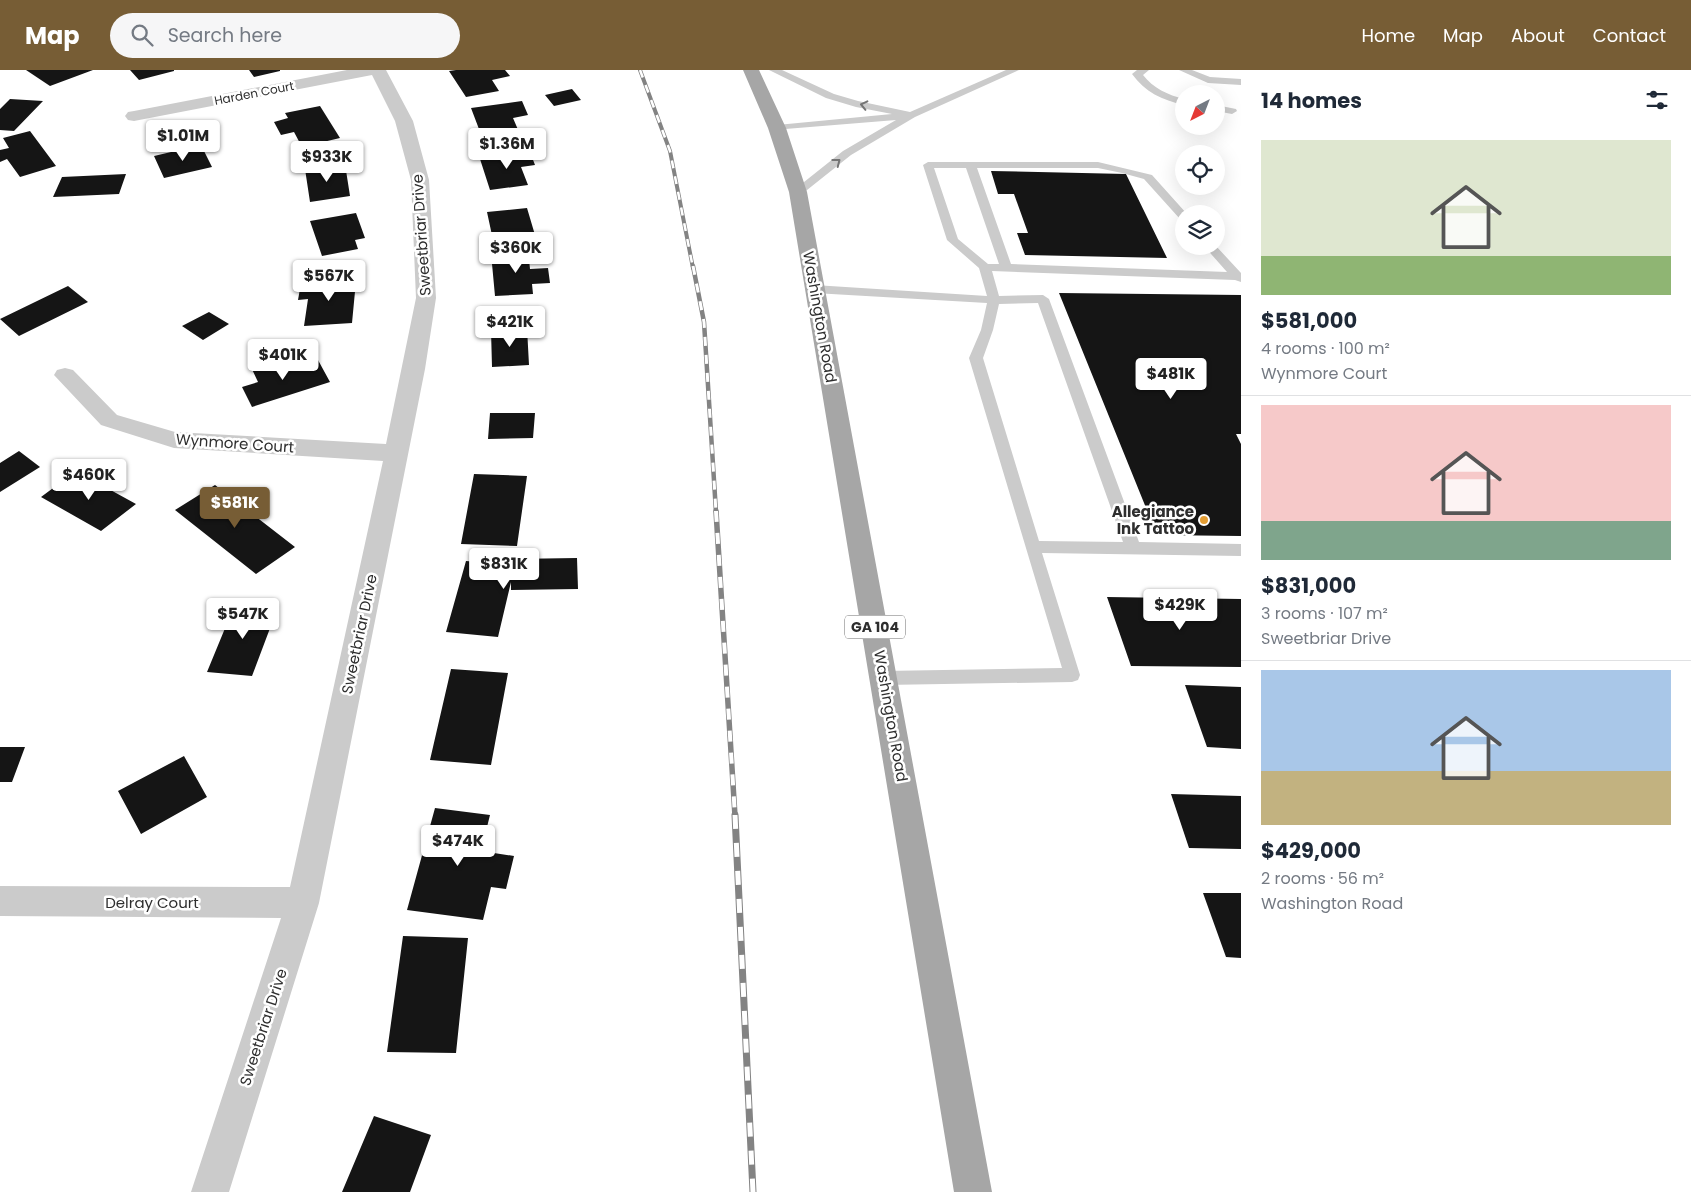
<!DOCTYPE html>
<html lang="en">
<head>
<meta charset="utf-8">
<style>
  body { margin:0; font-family:Poppins,sans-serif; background:#f6f6f7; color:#1f2937; height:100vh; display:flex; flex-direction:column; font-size:19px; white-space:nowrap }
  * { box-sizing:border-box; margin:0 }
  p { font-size:16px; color:#747a83 }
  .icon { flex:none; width:28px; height:28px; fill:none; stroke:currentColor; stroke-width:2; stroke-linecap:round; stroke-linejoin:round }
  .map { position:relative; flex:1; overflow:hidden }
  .drawer { display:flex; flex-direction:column; background:#fff; width:450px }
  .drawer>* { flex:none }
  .needle { width:32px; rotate:222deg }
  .fabs { position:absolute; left:1175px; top:15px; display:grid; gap:10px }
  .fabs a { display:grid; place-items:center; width:50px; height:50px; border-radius:50%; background:#fff; box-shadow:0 5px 20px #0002; font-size:25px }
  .price { position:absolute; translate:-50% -42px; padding:0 11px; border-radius:5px; background:#fff; color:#222; font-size:16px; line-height:32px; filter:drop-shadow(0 1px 2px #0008) }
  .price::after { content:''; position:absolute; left:50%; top:30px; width:15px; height:11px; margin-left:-8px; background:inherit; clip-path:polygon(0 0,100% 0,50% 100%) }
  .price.current { background:#775d35; color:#fff }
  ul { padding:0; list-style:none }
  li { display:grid; align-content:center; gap:10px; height:265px; padding:0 20px }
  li+li { border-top:1px solid #e0e1e3 }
  li span { display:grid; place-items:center; height:155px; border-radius:0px; color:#555 }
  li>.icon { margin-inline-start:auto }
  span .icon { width:90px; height:90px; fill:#fffc; stroke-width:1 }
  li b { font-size:21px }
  h2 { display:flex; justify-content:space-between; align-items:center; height:60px; padding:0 20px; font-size:21px }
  header { display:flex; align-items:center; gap:30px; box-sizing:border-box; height:70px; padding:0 25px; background:#775d35; color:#fff }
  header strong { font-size:24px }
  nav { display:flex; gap:28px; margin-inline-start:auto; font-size:18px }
  .search { width:350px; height:45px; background:#f6f6f7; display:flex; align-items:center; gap:12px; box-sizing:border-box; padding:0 18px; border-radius:28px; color:#747a83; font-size:19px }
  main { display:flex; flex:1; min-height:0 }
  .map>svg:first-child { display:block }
  .building { fill:#151515 }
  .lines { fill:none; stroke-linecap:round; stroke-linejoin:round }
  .service { fill:#cbcbcb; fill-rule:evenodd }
  .minor { fill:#cbcbcb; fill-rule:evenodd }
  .primary { fill:#a6a6a6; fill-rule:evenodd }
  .rail-far3-casing { stroke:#838383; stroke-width:4 }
  .rail-far2-casing { stroke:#838383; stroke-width:4.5 }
  .rail-far1-casing { stroke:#838383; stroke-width:5.5 }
  .rail-casing { stroke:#838383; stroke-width:7 }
  .rail-far3 { stroke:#fff; stroke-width:2.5; stroke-dasharray:8; stroke-linecap:butt }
  .rail-far2 { stroke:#fff; stroke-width:3; stroke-dasharray:9; stroke-linecap:butt }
  .rail-far1 { stroke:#fff; stroke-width:4; stroke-dasharray:11; stroke-linecap:butt }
  .rail { stroke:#fff; stroke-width:5; stroke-dasharray:14; stroke-linecap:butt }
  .oneway { stroke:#757575 }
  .poi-dot { fill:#e39d33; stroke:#fff; stroke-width:2 }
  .labels { text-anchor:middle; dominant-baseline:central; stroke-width:5; stroke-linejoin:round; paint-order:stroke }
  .far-street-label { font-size:12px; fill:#2e2e2e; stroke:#fff }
  .shield { fill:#fff; stroke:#6d6d6d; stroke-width:1 }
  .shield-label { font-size:14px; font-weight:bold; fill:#2e2e2e }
  .street-label { font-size:15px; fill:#2e2e2e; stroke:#fff }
  .poi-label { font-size:15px; font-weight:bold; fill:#2e2e2e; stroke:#fff; text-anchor:end }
</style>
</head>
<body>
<header>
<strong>Map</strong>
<div class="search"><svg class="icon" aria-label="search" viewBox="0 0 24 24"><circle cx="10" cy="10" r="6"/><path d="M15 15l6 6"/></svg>Search here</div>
<nav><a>Home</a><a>Map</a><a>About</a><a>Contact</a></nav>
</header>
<main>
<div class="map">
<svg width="1241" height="1122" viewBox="0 0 1241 1122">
  <rect width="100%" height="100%" fill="#fff"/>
  <path class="building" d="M26,0H93L50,16Z
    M130,0H174V1L139,10Z
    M249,0H280V1L254,7Z
    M456,0H505L510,6L492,10L499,21L466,27L449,1Z
    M572,19L581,30L554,36L545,25Z
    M10,29L43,31L14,61L0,60V39Z
    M522,31L528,45L513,48L519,62L482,67L471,38Z
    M320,36L340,68L302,77L294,62L281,65L274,52L288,48L285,43Z
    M30,61L56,96L20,107L7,89L0,92V80L9,78L3,68Z
    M201,75L212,97L164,108L154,86Z
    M530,82L535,95L521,97L528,115L490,120L480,89Z
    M345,94L350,126L310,132L305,99Z
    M991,101L1126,104L1167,188L1025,185L1017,163H1028L1014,124H998Z
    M126,104L119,124L53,127L62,107Z
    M527,138L535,165L493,170L487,142Z
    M356,143L365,168L355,170L358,179L322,186L310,151Z
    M528,180L530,199L548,198L550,213L532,214L533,224L495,226L491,183Z
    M356,211L352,253L304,256L308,229L298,230L301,213Z
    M68,216L88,232L19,266L0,249Z
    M1059,223L1241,225V364H1236L1241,374V466L1157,465Z
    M209,242L229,254L203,270L182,256Z
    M527,258L529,295L492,297L491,260Z
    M281,288L287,299L318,290L330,312L252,337L242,317L258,312L251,297Z
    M490,343H535L533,368L488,369Z
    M19,381L40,397L0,422V393Z
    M76,401L136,434L101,461L41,427Z
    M474,404L527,406L517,476L461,474Z
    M215,415L295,477L256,504L175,440Z
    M577,488L578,519L511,520V512L498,567L446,562L466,491L512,495V489Z
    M1107,527L1241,529V597L1131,596Z
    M235,534L278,537L252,606L207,602Z
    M451,599L508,603L491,695L430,690Z
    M1185,615L1241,617V679L1207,677Z
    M0,677H25L12,712H0Z
    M184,686L207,727L141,764L118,721Z
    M1171,724L1241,726V779L1189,778Z
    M435,738L490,745L481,781L514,786L506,819L491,817L483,850L407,840Z
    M1203,823H1241V888L1226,887Z
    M403,866L468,868L456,983L387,982Z
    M374,1046L431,1065L410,1122H342Z"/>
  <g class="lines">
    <path class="service" d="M769,0H782L834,24L858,31L910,42L1006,0H1019L915,47L851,85L802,124H794L792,122L794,120L843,81L896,50L773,60L772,58L777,55L892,44L856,37L826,28Z
      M1137,0H1149L1143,5C1153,18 1168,25 1184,29V35C1162,30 1145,22 1132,4Z
      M1179,0H1192L1210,7L1241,9V15L1208,13Z
      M1216,35L1236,39L1237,41L1232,44L1216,41Z
      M928,92H1098L1152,105L1187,144H1184V150L1180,149L1144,109L1122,103L1098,98H977L1011,194L1227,202L1204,176H1216L1241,203V212L1235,210L992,201L999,226L1043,225L1049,229L1139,472L1241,474V486L1042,483L1080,605L1078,610L1072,612L884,615L878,613L876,608L878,603L884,601L1062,598L969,288L981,260L987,233L814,223L808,219L814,215L987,226L979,198L947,170L923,95ZM934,98H966L999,194H988L958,169ZM1038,233L1123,472L1039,471L983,288L993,260L999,234Z"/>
    <path class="minor" d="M347,0H386L413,51L429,110L436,228L425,299L319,833L229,1122H191L281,848L0,846V816L290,817L383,391L174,378L101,355L54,305L57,300L65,298L73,300L117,345L175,362L386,374L416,228L411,110L395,51L372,5L134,51L128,50L125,46L128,42L134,41Z"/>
    <path class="primary" d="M743,0H759L786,58L807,122L992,1122H954L789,122L768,58Z"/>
    <defs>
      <path id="rail-far3" d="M640,0L670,81L693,198"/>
      <path id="rail-far2" d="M693,196L704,252L716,442"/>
      <path id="rail-far1" d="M716,441L735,746"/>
      <path id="rail" d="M735,745L753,1122"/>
    </defs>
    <use href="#rail-far3" class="rail-far3-casing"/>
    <use href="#rail-far2" class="rail-far2-casing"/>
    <use href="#rail-far1" class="rail-far1-casing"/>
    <use href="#rail" class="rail-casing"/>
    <use href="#rail-far3" class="rail-far3"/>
    <use href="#rail-far2" class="rail-far2"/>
    <use href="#rail-far1" class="rail-far1"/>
    <use href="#rail" class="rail"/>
  </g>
  <defs><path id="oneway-chevron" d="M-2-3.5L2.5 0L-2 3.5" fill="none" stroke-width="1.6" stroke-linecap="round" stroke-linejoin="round" transform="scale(1.25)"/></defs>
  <g class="oneway">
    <use href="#oneway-chevron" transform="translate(864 35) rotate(-167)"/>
    <use href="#oneway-chevron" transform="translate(837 92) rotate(-38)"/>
  </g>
  <circle class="poi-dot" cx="1204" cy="450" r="5"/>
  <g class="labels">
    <g class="far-street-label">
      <text transform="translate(254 23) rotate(-11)">Harden Court</text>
    </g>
    <rect class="shield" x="845" y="545.5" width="60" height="23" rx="4"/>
    <g class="shield-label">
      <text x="875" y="557">GA 104</text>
    </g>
    <g class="street-label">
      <text transform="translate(421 165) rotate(-94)">Sweetbriar Drive</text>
      <text transform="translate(820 247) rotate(80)">Washington Road</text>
      <text transform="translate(235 373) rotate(4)">Wynmore Court</text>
      <text transform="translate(359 564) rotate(-78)">Sweetbriar Drive</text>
      <text transform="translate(891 646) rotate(80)">Washington Road</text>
      <text x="152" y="832">Delray Court</text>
      <text transform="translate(263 957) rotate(-72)">Sweetbriar Drive</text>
    </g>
    <g class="poi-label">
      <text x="1194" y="441">Allegiance<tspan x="1194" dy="17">Ink Tattoo</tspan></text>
    </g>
  </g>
</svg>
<div class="fabs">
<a><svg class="needle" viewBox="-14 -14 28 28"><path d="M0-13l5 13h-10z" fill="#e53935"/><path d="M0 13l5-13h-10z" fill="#747a83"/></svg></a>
<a><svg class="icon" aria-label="locate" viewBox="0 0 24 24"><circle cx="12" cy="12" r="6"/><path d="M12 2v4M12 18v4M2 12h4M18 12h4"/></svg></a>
<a><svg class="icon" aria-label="layers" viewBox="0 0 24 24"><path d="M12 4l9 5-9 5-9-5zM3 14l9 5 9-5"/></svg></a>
</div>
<b class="price" style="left:183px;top:92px">$1.01M</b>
<b class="price" style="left:507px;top:100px">$1.36M</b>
<b class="price" style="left:327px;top:113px">$933K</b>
<b class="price" style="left:516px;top:204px">$360K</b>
<b class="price" style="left:329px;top:232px">$567K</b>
<b class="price" style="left:510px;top:278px">$421K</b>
<b class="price" style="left:283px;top:311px">$401K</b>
<b class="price" style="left:1171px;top:330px">$481K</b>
<b class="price" style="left:89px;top:431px">$460K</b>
<b class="price current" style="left:235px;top:459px">$581K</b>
<b class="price" style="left:504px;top:520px">$831K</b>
<b class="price" style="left:1180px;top:561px">$429K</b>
<b class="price" style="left:243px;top:570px">$547K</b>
<b class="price" style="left:458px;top:797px">$474K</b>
</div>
<section class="drawer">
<h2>14 homes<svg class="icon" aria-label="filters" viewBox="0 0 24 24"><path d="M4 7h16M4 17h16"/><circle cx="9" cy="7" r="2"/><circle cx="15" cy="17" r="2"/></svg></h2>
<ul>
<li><span style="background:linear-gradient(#dfe7d0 75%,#8fb573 0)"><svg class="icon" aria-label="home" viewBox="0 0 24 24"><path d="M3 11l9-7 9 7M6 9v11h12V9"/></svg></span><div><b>$581,000</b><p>4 rooms · 100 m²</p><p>Wynmore Court</p></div></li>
<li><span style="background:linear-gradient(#f6c9c9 75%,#7fa58c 0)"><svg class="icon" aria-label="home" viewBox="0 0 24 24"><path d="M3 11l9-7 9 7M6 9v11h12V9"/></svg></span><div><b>$831,000</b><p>3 rooms · 107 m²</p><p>Sweetbriar Drive</p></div></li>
<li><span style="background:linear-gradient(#a9c7e8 65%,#c2b280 0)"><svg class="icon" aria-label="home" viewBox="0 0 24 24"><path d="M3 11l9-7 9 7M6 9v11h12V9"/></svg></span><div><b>$429,000</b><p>2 rooms · 56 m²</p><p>Washington Road</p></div></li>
</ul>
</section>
</main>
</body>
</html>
